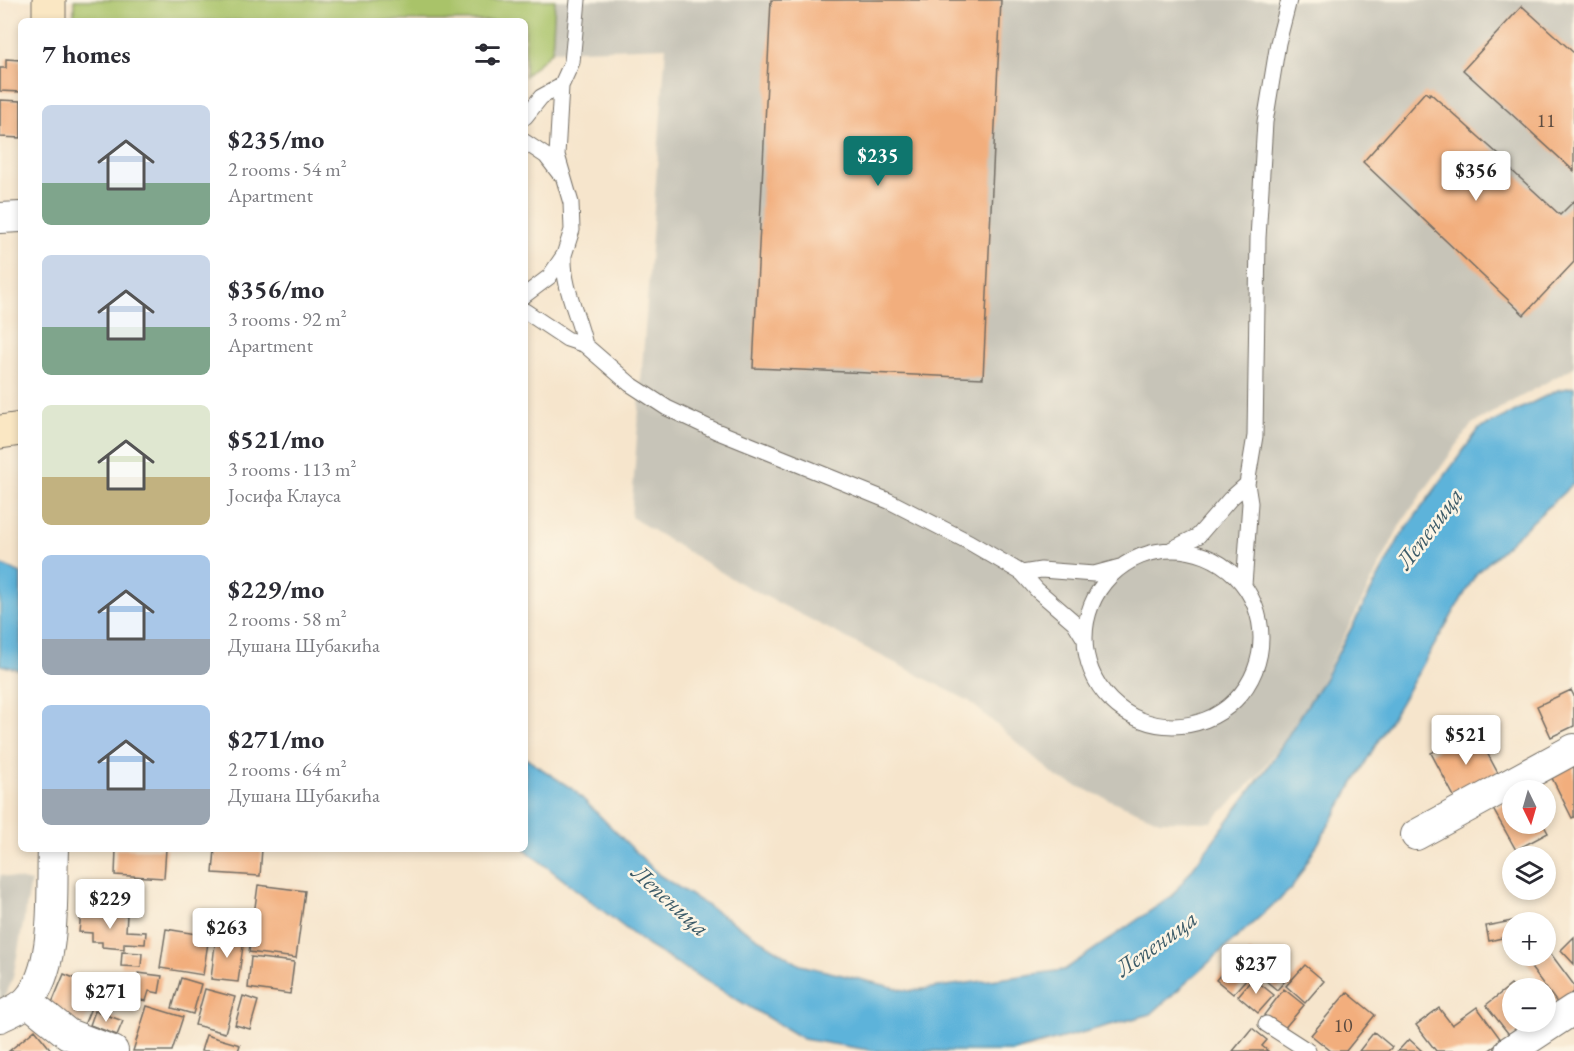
<!DOCTYPE html>
<html lang="en">
<head>
<meta charset="utf-8">
<style>
  body { margin:0; font-family:"EB Garamond",serif; background:#f7f7f7; color:#2b2b33; height:100vh; display:flex; flex-direction:column; font-size:22px; white-space:nowrap }
  * { box-sizing:border-box; margin:0 }
  p { font-size:20px; color:#7c7c81 }
  .icon { flex:none; width:33px; height:33px; fill:none; stroke:currentColor; stroke-width:2; stroke-linecap:round; stroke-linejoin:round }
  .map { position:relative; flex:1; overflow:hidden }
  .details { position:absolute; left:18px; top:18px; width:510px; height:834px; display:flex; flex-direction:column; background:#fff; border-radius:9px; box-shadow:0 3px 9px #0003 }
  .details>* { flex:none }
  .needle { width:39px; rotate:175deg }
  .tools { position:absolute; left:1502px; top:780px; display:grid; gap:12px }
  .tools a { display:grid; place-items:center; width:54px; height:54px; border-radius:50%; background:#fff; box-shadow:0 3px 9px #0003; font-size:30px }
  .price { position:absolute; translate:-50% -51px; padding:0 14px; border-radius:6px; background:#fff; color:#222; font-size:20px; line-height:39px; filter:drop-shadow(0 2px 3px #0008) }
  .price::after { content:''; position:absolute; left:50%; top:36px; width:18px; height:14px; margin-left:-9px; background:inherit; clip-path:polygon(0 0,100% 0,50% 100%) }
  .price.on { background:#0f766e; color:#fff }
  ul { padding:0; list-style:none }
  li { display:flex; align-items:center; gap:18px; height:150px; padding:0 24px }
  li span { display:grid; place-items:center; flex:none; width:168px; height:120px; border-radius:9px; color:#555 }
  li>.icon { margin-inline-start:auto }
  span .icon { width:72px; height:72px; fill:#fffc; stroke-width:1 }
  li b { font-size:26px }
  h2 { display:flex; justify-content:space-between; align-items:center; height:72px; padding:0 24px; font-size:26px }
  .map>svg:first-child { display:block }
  .industrial { fill:#c7c4b8 }
  .green { fill:#a9c369; stroke:#6a774a; stroke-width:1.5 }
  .water { fill:#5db3da; stroke:#446f82; stroke-width:1.5 }
  .building { fill:#f2ae7d }
  .lines { fill:none; stroke-linecap:round; stroke-linejoin:round }
  .lane-casing { stroke:#726c63; stroke-width:17 }
  .street-casing { stroke:#726c63; stroke-width:32 }
  .secondary-casing { stroke:#726c63; stroke-width:35 }
  .lane { stroke:#fff; stroke-width:15 }
  .street { stroke:#fff; stroke-width:30 }
  .secondary { stroke:#fae7c3; stroke-width:33 }
  .labels { text-anchor:middle; dominant-baseline:central; stroke-width:5; stroke-linejoin:round; paint-order:stroke }
  .number-label { font-size:20px; fill:#5d4c40 }
  .water-label { font-size:24px; font-style:italic; fill:#3c5b68; stroke:#fcf5e5 }
</style>
</head>
<body>
<div class="map">
<svg width="1574" height="1051" viewBox="0 0 1574 1051">
  <rect width="100%" height="100%" fill="#fcf5e5"/>
  <filter id="ink" filterUnits="userSpaceOnUse"><feTurbulence type="fractalNoise" baseFrequency=".0167" numOctaves="2"/><feDisplacementMap in="SourceGraphic" scale="12" xChannelSelector="R" yChannelSelector="G"/><feConvolveMatrix kernelMatrix="1 2 1 2 8 2 1 2 1" color-interpolation-filters="sRGB"/></filter>
  <filter id="wash" filterUnits="userSpaceOnUse"><feTurbulence type="fractalNoise" baseFrequency=".008" numOctaves="4" result="noise"/><feDisplacementMap in="SourceGraphic" scale="24" xChannelSelector="R" yChannelSelector="G"/><feGaussianBlur stdDeviation="1.35" result="paint"/><feColorMatrix in="noise" values="0 0 0 0 0 0 0 0 0 0 0 0 0 0 0 0 0 1.4 0 .05"/><feComposite in="paint" operator="in"/></filter>
  <g filter="url(#wash)">
    <rect width="100%" height="100%" fill="#f6e5cc"/>
    <path class="industrial" d="M555,0H1574V367L1472,424L1401,523L1313,698L1258,776L1211,822L1160,821L1058,778L969,701L734,580L631,517L666,47L552,51Z
      M0,875L31,882L13,977L0,1010Z"/>
    <path class="green" d="M74,0H555L552,51L525,76V21H74Z"/>
    <path class="water" d="M1574,387V483L1476,574L1292,888L1151,1014L1014,1051H875L803,1039L648,946L524,849L525,758L574,790L659,875L800,965L909,991L1064,970L1172,896L1267,768L1323,681L1400,537L1479,429L1558,390Z
      M0,564L21,573V670L0,665Z"/>
    <g id="blocks">
      <path class="building" d="M771,0H1001L983,378L753,368Z
        M1522,6L1574,53V171L1463,70Z
        M6,59L21,60V92L0,91V68H6Z
        M1425,92L1429,95L1430,93L1509,164L1507,166L1560,215L1574,201V262L1524,315L1363,162Z
        M0,100L21,101V138L0,137Z
        M1571,690L1574,696V726L1551,737L1537,706Z
        M1475,730L1501,779L1457,802L1431,753Z
        M1574,762V817L1572,818L1550,774Z
        M1512,799V824H1543L1548,833L1516,850L1493,809Z
        M116,849H166L164,878L115,875Z
        M215,849H262L260,876L213,873Z
        M258,885L305,891L296,958L249,952Z
        M81,913L127,915L126,931L146,932L145,944L124,943V949L102,947V942H92V933L79,932Z
        M1532,917L1536,922H1512V945L1506,937L1489,941L1486,926Z
        M166,929L209,936L203,975L160,968Z
        M216,935L244,939L238,982L211,979Z
        M1574,937V964L1561,950Z
        M1545,946L1574,985V992L1558,1004L1523,957L1545,956Z
        M1250,951L1285,981L1277,990L1242,961Z
        M122,952L142,953L141,967L121,966Z
        M251,957L294,962L290,994L248,988Z
        M1231,963L1248,977L1233,994L1216,980Z
        M1305,965L1324,981L1305,1003L1286,986Z
        M138,973L162,976L159,993L149,991L146,1001L135,999Z
        M64,974L99,988L84,1025L49,1010Z
        M181,978L201,984L193,1014L172,1008Z
        M1253,978L1274,995L1258,1013L1238,996Z
        M1511,985L1514,988L1512,1022H1530L1511,1037L1486,1005Z
        M205,989L235,997L225,1033L195,1025Z
        M1284,989L1304,1005L1283,1030L1264,1015Z
        M1347,992L1375,1015L1346,1051H1331L1311,1035Z
        M243,996L258,1001L250,1029L235,1025Z
        M147,1006L183,1017L172,1051H133Z
        M1477,1007L1502,1041L1488,1051H1436L1416,1025L1439,1008L1452,1025Z
        M95,1011L123,1021L117,1035L90,1025Z
        M1252,1028L1267,1040L1262,1046L1268,1051H1233Z
        M35,1030L52,1051H9Z
        M1374,1032L1392,1047L1388,1051H1359Z
        M206,1035L240,1045L238,1051H201Z
        M1409,1039L1422,1051H1398Z"/>
    </g>
  </g>
  <g filter="url(#ink)">
    <use href="#blocks" fill-opacity="0" stroke="#726c63" stroke-width="1.5"/>
    <g class="lines">
      <defs>
        <path id="lane" d="M525,117L541,97L561,86
          M525,142L546,156L559,173
          M564,256C563,288 578,314 585,345
          M525,295L549,277L564,255L572,230L571,203L557,155L561,86L572,62L578,0
          M525,311L567,339L585,345L630,384L667,408L716,431L889,501L969,542L1022,573L1037,590L1074,622L1084,638
          M1172,549L1198,536L1230,499L1247,484
          M1085 638a88 88 0 1 1 176 0a88 88 0 1 1-176 0Z
          M1022,573L1041,570L1094,574L1120,567
          M1244,585L1250,503L1247,484L1255,436L1258,238L1265,122L1278,43L1289,0
          M1266,1024L1308,1051"/>
        <path id="street" d="M0,218L21,217
          M1416,835L1574,749
          M27,1001L68,1034L113,1051
          M0,1017C10,1012 21,1008 28,1000C58,967 51,892 53,849
          M1510,1051L1574,1009"/>
        <path id="secondary" d="M49,0V21
          M0,432L21,429"/>
      </defs>
      <use href="#lane" class="lane-casing"/>
      <use href="#street" class="street-casing"/>
      <use href="#secondary" class="secondary-casing"/>
      <use href="#lane" class="lane"/>
      <use href="#street" class="street"/>
      <use href="#secondary" class="secondary"/>
    </g>
  </g>
  <g class="labels">
    <g class="number-label">
      <text x="1546" y="120">11</text>
      <text x="1343" y="1025">10</text>
    </g>
    <g class="water-label">
      <text transform="translate(1429 528) rotate(-53)">Лепеница</text>
      <text transform="translate(671 900) rotate(42)">Лепеница</text>
      <text transform="translate(1156 943) rotate(-36)">Лепеница</text>
    </g>
  </g>
</svg>
<div class="tools">
<a><svg class="needle" viewBox="-14 -14 28 28"><path d="M0-13l5 13h-10z" fill="#e53935"/><path d="M0 13l5-13h-10z" fill="#7c7c81"/></svg></a>
<a><svg class="icon" aria-label="layers" viewBox="0 0 24 24"><path d="M12 4l9 5-9 5-9-5zM3 14l9 5 9-5"/></svg></a>
<a>+</a>
<a>−</a>
</div>
<b class="price on" style="left:878px;top:187px">$235</b>
<b class="price" style="left:1476px;top:202px">$356</b>
<b class="price" style="left:1466px;top:766px">$521</b>
<b class="price" style="left:110px;top:930px">$229</b>
<b class="price" style="left:227px;top:959px">$263</b>
<b class="price" style="left:1256px;top:995px">$237</b>
<b class="price" style="left:106px;top:1023px">$271</b>
<section class="details">
<h2>7 homes<svg class="icon" aria-label="filters" viewBox="0 0 24 24"><path d="M4 7h16M4 17h16"/><circle cx="9" cy="7" r="2"/><circle cx="15" cy="17" r="2"/></svg></h2>
<ul>
<li><span style="background:linear-gradient(#c9d6e8 65%,#7fa58c 0)"><svg class="icon" aria-label="home" viewBox="0 0 24 24"><path d="M3 11l9-7 9 7M6 9v11h12V9"/></svg></span><div><b>$235/mo</b><p>2 rooms · 54 m²</p><p>Apartment</p></div></li>
<li><span style="background:linear-gradient(#c9d6e8 60%,#7fa58c 0)"><svg class="icon" aria-label="home" viewBox="0 0 24 24"><path d="M3 11l9-7 9 7M6 9v11h12V9"/></svg></span><div><b>$356/mo</b><p>3 rooms · 92 m²</p><p>Apartment</p></div></li>
<li><span style="background:linear-gradient(#dfe7d0 60%,#c2b280 0)"><svg class="icon" aria-label="home" viewBox="0 0 24 24"><path d="M3 11l9-7 9 7M6 9v11h12V9"/></svg></span><div><b>$521/mo</b><p>3 rooms · 113 m²</p><p>Јосифа Клауса</p></div></li>
<li><span style="background:linear-gradient(#a9c7e8 70%,#9aa5b1 0)"><svg class="icon" aria-label="home" viewBox="0 0 24 24"><path d="M3 11l9-7 9 7M6 9v11h12V9"/></svg></span><div><b>$229/mo</b><p>2 rooms · 58 m²</p><p>Душана Шубакића</p></div></li>
<li><span style="background:linear-gradient(#a9c7e8 70%,#9aa5b1 0)"><svg class="icon" aria-label="home" viewBox="0 0 24 24"><path d="M3 11l9-7 9 7M6 9v11h12V9"/></svg></span><div><b>$271/mo</b><p>2 rooms · 64 m²</p><p>Душана Шубакића</p></div></li>
</ul>
</section>
</div>
</body>
</html>
